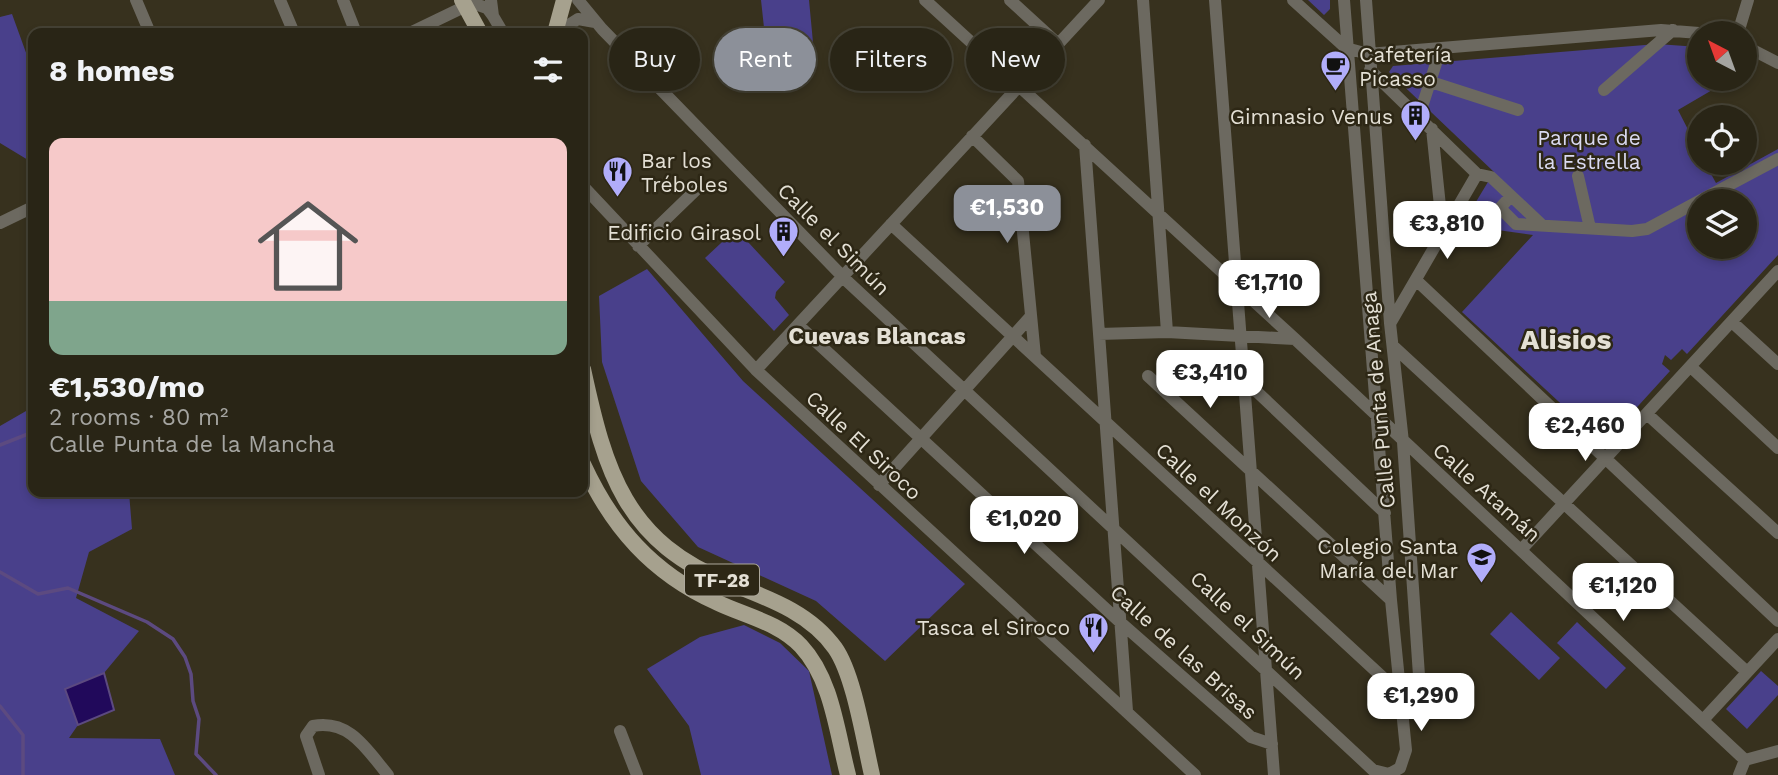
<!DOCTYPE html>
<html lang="en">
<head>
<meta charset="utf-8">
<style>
  body { margin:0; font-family:"Work Sans",sans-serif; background:#353123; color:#f1f3f6; height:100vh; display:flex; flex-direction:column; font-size:26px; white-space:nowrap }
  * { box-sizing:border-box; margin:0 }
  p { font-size:23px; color:#a5a5a1 }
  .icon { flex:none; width:38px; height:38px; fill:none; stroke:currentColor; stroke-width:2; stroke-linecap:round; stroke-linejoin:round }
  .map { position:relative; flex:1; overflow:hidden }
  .side { position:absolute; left:28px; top:28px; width:560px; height:469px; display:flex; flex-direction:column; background:#292516; border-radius:14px; box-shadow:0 4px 10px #0003,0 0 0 2px #454235 }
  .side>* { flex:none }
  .banner { position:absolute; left:609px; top:28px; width:665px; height:63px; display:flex; gap:14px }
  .needle { width:46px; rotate:319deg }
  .controls { position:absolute; left:1687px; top:21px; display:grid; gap:14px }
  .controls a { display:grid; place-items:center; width:70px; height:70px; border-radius:50%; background:#292516; box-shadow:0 4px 10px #0003,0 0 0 2px #454235; font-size:35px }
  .price { position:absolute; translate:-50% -60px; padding:0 16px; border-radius:14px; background:#fff; color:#222; font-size:23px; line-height:46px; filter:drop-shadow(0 2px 4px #0008) }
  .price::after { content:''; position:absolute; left:50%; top:42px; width:21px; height:16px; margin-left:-10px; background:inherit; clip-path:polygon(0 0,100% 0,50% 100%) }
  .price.active { background:#8c9099; color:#fff }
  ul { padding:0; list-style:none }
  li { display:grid; align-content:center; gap:14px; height:371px; padding:0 21px }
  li+li { border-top:2px solid #454235 }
  li span { display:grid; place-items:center; height:217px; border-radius:14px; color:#555 }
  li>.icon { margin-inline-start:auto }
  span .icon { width:126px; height:126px; fill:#fffc; stroke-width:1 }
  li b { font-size:30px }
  h2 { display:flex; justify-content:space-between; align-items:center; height:84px; padding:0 21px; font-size:30px }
  .tag { padding:0 24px; border-radius:32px; background:#292516; box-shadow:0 4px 10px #0003,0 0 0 2px #454235; font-size:24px; line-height:63px }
  .tag.active { background:#8c9099; color:#fff }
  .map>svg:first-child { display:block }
  .green { fill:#49408b; fill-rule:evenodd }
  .water { fill:#21095b; stroke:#5c4a80; stroke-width:2 }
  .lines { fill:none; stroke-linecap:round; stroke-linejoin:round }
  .stream { stroke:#5c4a80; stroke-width:3.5 }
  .minor { stroke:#6c6960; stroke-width:12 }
  .major { stroke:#a6a18e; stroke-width:16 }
  .labels { text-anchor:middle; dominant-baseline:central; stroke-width:5; stroke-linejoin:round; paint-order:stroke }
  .shield { fill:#2d2715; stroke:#ada89b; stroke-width:2 }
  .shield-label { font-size:19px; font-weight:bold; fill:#e4e0d5 }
  .poi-label { font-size:21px; fill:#e4e0d5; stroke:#2d2715; text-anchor:end }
  .park-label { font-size:21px; fill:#dadaf1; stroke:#2d2715 }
  .street-label { font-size:21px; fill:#e4e0d5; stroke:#2d2715 }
  .neighbourhood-label { font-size:23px; font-weight:bold; fill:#e4e0d5; stroke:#2d2715 }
  .district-label { font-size:28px; font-weight:bold; fill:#e4e0d5; stroke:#2d2715 }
</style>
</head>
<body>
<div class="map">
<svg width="1778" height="775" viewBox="0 0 1778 775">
  <rect width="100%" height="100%" fill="#37311e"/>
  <path class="green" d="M761,0H809L814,53L766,46Z
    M1308,0H1330V9L1324,15Z
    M12,14L33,72V163L0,143V17Z
    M1657,44L1699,47V79H1731L1678,110L1699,151V163H1705L1716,183L1778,149V255L1687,354L1682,349L1671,360L1665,355L1662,364L1670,371L1608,439H1599L1462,312L1533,235L1462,225L1494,172L1389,72L1393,66ZM1699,201H1745V247H1699Z
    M736,229L785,282L776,292L775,298L789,315L774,331L705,258Z
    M647,269L743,381L965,584L885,661L816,601L698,547L641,481L602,362L599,296Z
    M33,407V492H129L132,529L89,552L76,598L139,631L104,673L65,689L78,725L69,738L160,739L175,775H0V426Z
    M1511,612L1560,658L1539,680L1490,634Z
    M1577,622L1626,668L1606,689L1557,643Z
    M744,625L780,643L809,671L832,775H701L689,726L647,669L700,637Z
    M1761,671L1778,686V695L1747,729L1726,709Z"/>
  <path class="water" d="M104,673L114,710L78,725L65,689Z"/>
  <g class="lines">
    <path class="stream" d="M0,445L33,432
      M0,572L38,594L68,588L147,622L173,639L185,657L191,674L193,701L199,719L196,754L216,775
      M0,706L23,735V775"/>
    <path class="minor" d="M136,0L150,33
      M280,0L294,33
      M343,0L356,33
      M491,0L493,16L503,33
      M578,0L602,29L848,282L1373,770L1389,774L1400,768L1406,750L1391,600L1344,0
      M925,0L1295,339L1745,760
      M1010,0L1058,44
      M1143,0L1167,332
      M1215,0L1274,775
      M1293,0L1346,48L1368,54L1661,30L1699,33
      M410,33L472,3L487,8L493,16
      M556,33L578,19L595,22
      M1738,33L1748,0
      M1745,46L1778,63
      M1370,70L1477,174L1391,322
      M1431,82L1518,110
      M1604,90L1673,30
      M1419,116L1441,48
      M1432,129L1443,235
      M972,136L1018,181L1035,356
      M1085,145L1127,711
      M1477,174L1491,177L1541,224
      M1578,176L1590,228
      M583,186L756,370L1195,775
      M1511,196L1500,208L1516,224L1632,231L1647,229L1699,201
      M1699,201L1778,159
      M0,223L33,207
      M891,224L1391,685L1410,697L1420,690L1403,442L1390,323L1366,0
      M638,246L699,187
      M1416,280L1778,621
      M1732,322L1778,364
      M798,325L1120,622L1251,737L1272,744
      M1099,334L1167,332L1295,339
      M1393,346L1747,672
      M1691,367L1778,448
      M756,370L1099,0
      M1148,376L1391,600
      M1244,391L1255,390L1385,513
      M1647,414L1778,533
      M879,485L1031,316
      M1521,550L1778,271
      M1703,720L1778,639
      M620,731L637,775
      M319,775L306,736L313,726C350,719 367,750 388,775
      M1739,775L1745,760L1778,751"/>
    <path class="major" d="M462,0L480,33
      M555,33L564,0
      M583,369C605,471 625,543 732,584C770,599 810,613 835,648C854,675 864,741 872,775
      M583,464C612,527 652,573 716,602C745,616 778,622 801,646C832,679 837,733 848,775"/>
  </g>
  <defs>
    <symbol id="cafe-pin" viewBox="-11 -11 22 30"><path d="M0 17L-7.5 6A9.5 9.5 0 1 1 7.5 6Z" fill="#b1adfa" stroke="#2d2715"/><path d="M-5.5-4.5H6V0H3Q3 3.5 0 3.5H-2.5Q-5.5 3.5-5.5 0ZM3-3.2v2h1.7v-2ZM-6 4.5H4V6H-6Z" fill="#111"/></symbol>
    <symbol id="building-pin" viewBox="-11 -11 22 30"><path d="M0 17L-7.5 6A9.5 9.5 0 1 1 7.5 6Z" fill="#b1adfa" stroke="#2d2715"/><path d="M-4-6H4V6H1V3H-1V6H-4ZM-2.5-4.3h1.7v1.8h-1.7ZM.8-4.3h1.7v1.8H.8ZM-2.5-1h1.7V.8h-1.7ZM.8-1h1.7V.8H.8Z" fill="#111"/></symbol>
    <symbol id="restaurant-pin" viewBox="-11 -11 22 30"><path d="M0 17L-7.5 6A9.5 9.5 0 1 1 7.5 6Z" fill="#b1adfa" stroke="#2d2715"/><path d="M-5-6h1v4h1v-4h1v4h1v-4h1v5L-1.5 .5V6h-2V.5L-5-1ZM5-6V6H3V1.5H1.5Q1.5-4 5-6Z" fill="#111"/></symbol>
    <symbol id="school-pin" viewBox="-11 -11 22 30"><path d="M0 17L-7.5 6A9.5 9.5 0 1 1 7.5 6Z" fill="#b1adfa" stroke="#2d2715"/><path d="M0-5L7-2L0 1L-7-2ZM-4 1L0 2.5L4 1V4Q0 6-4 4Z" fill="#111"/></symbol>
  </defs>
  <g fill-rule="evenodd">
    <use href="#cafe-pin" x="1318" y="48" width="35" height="47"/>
    <use href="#building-pin" x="1398" y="98" width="35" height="47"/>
    <use href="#restaurant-pin" x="600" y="154" width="35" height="47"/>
    <use href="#building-pin" x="766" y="214" width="35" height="47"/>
    <use href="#school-pin" x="1464" y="540" width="35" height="47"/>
    <use href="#restaurant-pin" x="1076" y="610" width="35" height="47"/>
  </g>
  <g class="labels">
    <rect class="shield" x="685" y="564.5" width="74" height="31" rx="5"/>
    <g class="shield-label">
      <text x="722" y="580">TF-28</text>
    </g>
    <g class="poi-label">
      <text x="1359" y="54" text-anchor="start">Cafetería<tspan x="1359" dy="24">Picasso</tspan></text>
      <text x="1393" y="116">Gimnasio Venus</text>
      <text x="641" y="160" text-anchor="start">Bar los<tspan x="641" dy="24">Tréboles</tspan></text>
      <text x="761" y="232">Edificio Girasol</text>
      <text x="1458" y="546">Colegio Santa<tspan x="1458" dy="24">María del Mar</tspan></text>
      <text x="1070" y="627">Tasca el Siroco</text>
    </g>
    <g class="park-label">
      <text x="1589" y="137">Parque de<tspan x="1589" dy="24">la Estrella</tspan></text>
    </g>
    <g class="street-label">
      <text transform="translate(834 239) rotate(45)">Calle el Simún</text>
      <text transform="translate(1378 400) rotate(-95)">Calle Punta de Anaga</text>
      <text transform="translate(864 445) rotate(43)">Calle El Siroco</text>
      <text transform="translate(1487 492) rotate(42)">Calle Atamán</text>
      <text transform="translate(1219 502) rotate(43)">Calle el Monzón</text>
      <text transform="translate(1248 625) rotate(43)">Calle el Simún</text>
      <text transform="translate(1184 652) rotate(42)">Calle de las Brisas</text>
    </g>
    <g class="neighbourhood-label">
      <text x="877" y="336">Cuevas Blancas</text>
    </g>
    <g class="district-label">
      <text x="1566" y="339">Alisios</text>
    </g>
  </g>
</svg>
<div class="controls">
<a><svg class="needle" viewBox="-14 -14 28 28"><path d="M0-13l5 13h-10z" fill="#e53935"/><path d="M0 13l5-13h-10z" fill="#a5a5a1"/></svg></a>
<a><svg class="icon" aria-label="locate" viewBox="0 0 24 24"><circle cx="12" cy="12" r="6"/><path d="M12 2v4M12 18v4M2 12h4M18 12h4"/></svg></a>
<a><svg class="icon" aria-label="layers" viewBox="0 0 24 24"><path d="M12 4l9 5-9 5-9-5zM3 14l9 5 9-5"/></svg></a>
</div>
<b class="price active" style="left:1007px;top:245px">€1,530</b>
<b class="price" style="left:1447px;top:261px">€3,810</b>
<b class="price" style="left:1269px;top:320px">€1,710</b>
<b class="price" style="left:1210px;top:410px">€3,410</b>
<b class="price" style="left:1585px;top:463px">€2,460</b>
<b class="price" style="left:1024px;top:556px">€1,020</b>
<b class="price" style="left:1623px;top:623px">€1,120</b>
<b class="price" style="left:1421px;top:733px">€1,290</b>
<div class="banner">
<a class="tag">Buy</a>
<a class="tag active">Rent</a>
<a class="tag">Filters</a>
<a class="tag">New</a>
</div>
<section class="side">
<h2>8 homes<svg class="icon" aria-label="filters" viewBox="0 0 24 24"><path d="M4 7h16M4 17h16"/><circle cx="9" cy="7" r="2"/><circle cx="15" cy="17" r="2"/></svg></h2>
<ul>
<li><span style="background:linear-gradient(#f6c9c9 75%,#7fa58c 0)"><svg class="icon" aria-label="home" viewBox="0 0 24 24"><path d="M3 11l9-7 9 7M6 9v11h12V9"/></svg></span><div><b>€1,530/mo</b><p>2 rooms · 80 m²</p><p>Calle Punta de la Mancha</p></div></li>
</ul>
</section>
</div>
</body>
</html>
